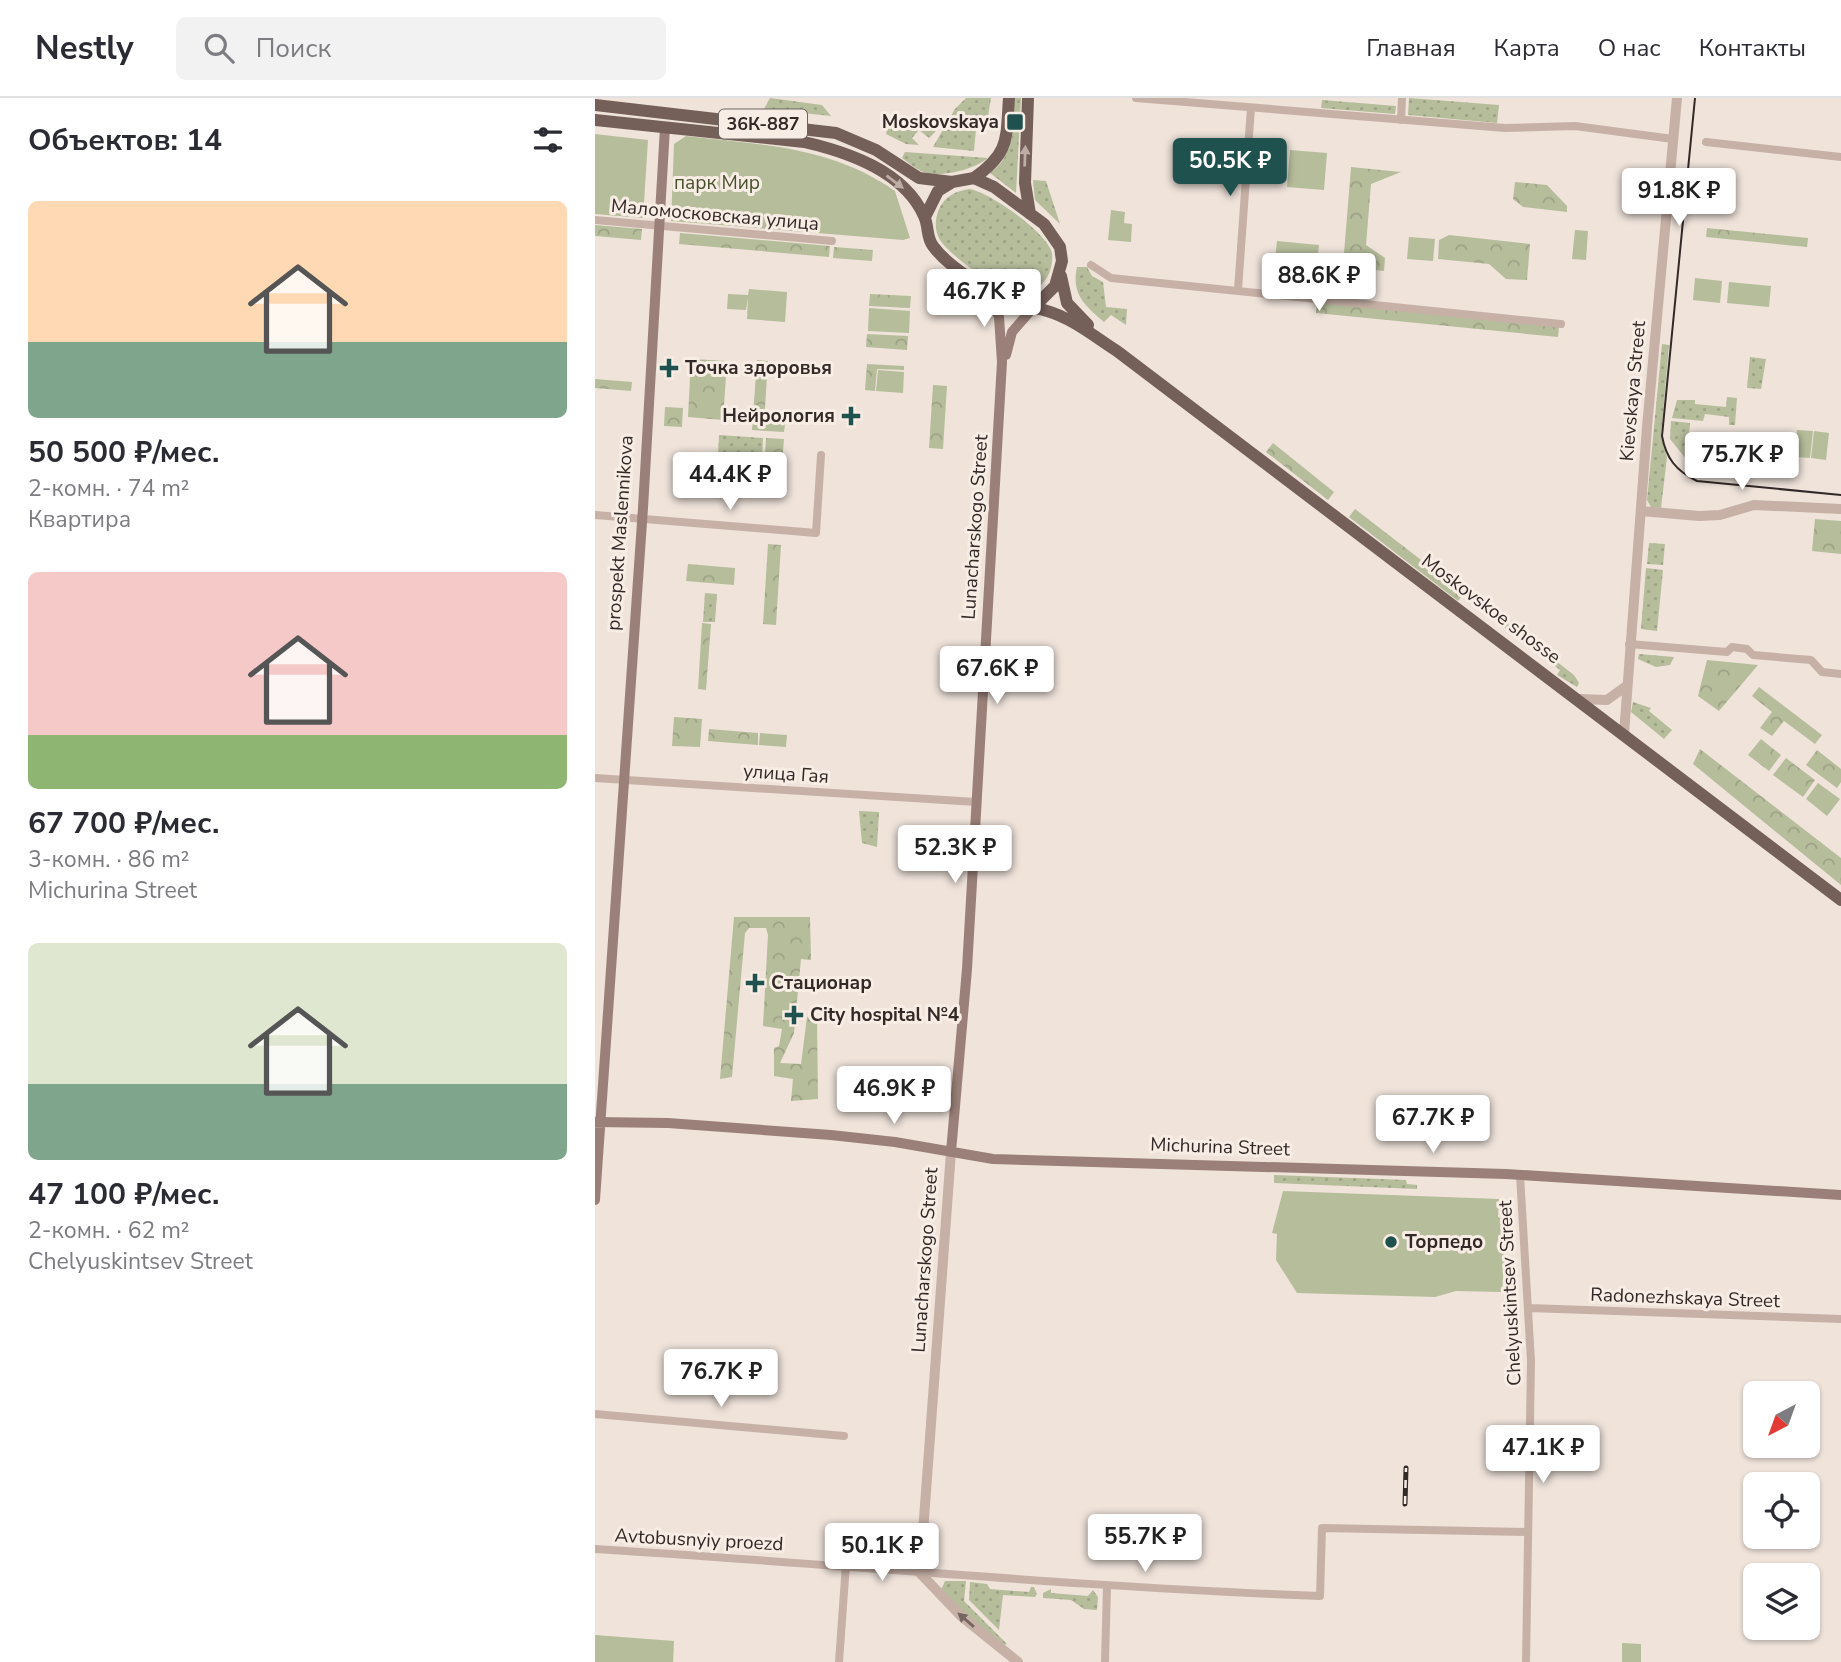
<!DOCTYPE html>
<html lang="ru">
<head>
<meta charset="utf-8">
<style>
  body { margin:0; font-family:"Nunito Sans",sans-serif; background:#f2f2f3; color:#2b2b33; height:100vh; display:flex; flex-direction:column; font-size:26px; white-space:nowrap }
  * { box-sizing:border-box; margin:0 }
  p { font-size:23px; color:#7c7c81 }
  .icon { flex:none; width:38px; height:38px; fill:none; stroke:currentColor; stroke-width:2; stroke-linecap:round; stroke-linejoin:round }
  .map { position:relative; flex:1; overflow:hidden }
  .details { display:flex; flex-direction:column; background:#fff; width:595px }
  .details>* { flex:none }
  .needle { width:46px; rotate:221deg }
  .controls { position:absolute; left:1148px; top:1283px; display:grid; gap:14px }
  .controls a { display:grid; place-items:center; width:77px; height:77px; border-radius:10px; background:#fff; box-shadow:0 2px 5px #0004; font-size:35px }
  .price { position:absolute; translate:-50% -60px; padding:0 16px; border-radius:7px; background:#fff; color:#222; font-size:23px; line-height:46px; filter:drop-shadow(0 2px 4px #0008) }
  .price::after { content:''; position:absolute; left:50%; top:42px; width:21px; height:16px; margin-left:-10px; background:inherit; clip-path:polygon(0 0,100% 0,50% 100%) }
  .price.on { background:#1f524f; color:#fff }
  ul { padding:0; list-style:none }
  li { display:grid; align-content:center; gap:14px; height:371px; padding:0 28px }
  li span { display:grid; place-items:center; height:217px; border-radius:10px; color:#555 }
  li>.icon { margin-inline-start:auto }
  span .icon { width:126px; height:126px; fill:#fffc; stroke-width:1 }
  li b { font-size:30px }
  h2 { display:flex; justify-content:space-between; align-items:center; height:84px; padding:0 28px; font-size:30px }
  header { display:flex; align-items:center; gap:42px; box-sizing:border-box; height:98px; padding:0 35px; background:#fff; border-bottom:2px solid #e1e1e2 }
  header strong { font-size:33px }
  nav { display:flex; gap:38px; margin-inline-start:auto; font-size:24px }
  .search { width:490px; height:63px; background:#f2f2f3; display:flex; align-items:center; gap:18px; box-sizing:border-box; padding:0 24px; border-radius:10px; color:#7c7c81; font-size:26px }
  main { display:flex; flex:1; min-height:0 }
  .map>svg:first-child { display:block }
  .grass { fill:url(#grass-dots) }
  .forest { fill:url(#forest-crowns) }
  .park { fill:#b6bd9b }
  .lines { fill:none; stroke-linecap:round; stroke-linejoin:round }
  .minor { stroke:#c7b1a7; stroke-width:8 }
  .tertiary { stroke:#c7b1a7; stroke-width:10 }
  .secondary { stroke:#9a8078; stroke-width:10 }
  .primary { stroke:#745f59; stroke-width:12 }
  .tram { stroke:#332927; stroke-width:2 }
  .rail-casing { stroke:#332927; stroke-width:5 }
  .rail { stroke:#f8ede5; stroke-width:2.5; stroke-dasharray:8; stroke-linecap:butt }
  .oneway { fill:#bdada6 }
  .oneway2 { fill:#766661 }
  .poi-dot { fill:#1f524f; stroke:#f8ede5; stroke-width:2.5 }
  .labels { text-anchor:middle; dominant-baseline:central; stroke-width:6; stroke-linejoin:round; paint-order:stroke }
  .shield { fill:#f8ede5; stroke:#6e6460; stroke-width:2 }
  .shield-label { font-size:18px; font-weight:bold; fill:#332927 }
  .poi-label { font-size:19px; font-weight:bold; fill:#332927; stroke:#f8ede5; text-anchor:start }
  .park-label { font-size:19px; fill:#47502c; stroke:#f8ede5 }
  .street-label { font-size:19px; fill:#332927; stroke:#f8ede5 }
</style>
</head>
<body>
<header>
<strong>Nestly</strong>
<div class="search"><svg class="icon" aria-label="search" viewBox="0 0 24 24"><circle cx="10" cy="10" r="6"/><path d="M15 15l6 6"/></svg>Поиск</div>
<nav><a>Главная</a><a>Карта</a><a>О нас</a><a>Контакты</a></nav>
</header>
<main>
<section class="details">
<h2>Объектов: 14<svg class="icon" aria-label="filters" viewBox="0 0 24 24"><path d="M4 7h16M4 17h16"/><circle cx="9" cy="7" r="2"/><circle cx="15" cy="17" r="2"/></svg></h2>
<ul>
<li><span style="background:linear-gradient(#ffd9b3 65%,#7fa58c 0)"><svg class="icon" aria-label="home" viewBox="0 0 24 24"><path d="M3 11l9-7 9 7M6 9v11h12V9"/></svg></span><div><b>50 500 ₽/мес.</b><p>2-комн. · 74 m²</p><p>Квартира</p></div></li>
<li><span style="background:linear-gradient(#f6c9c9 75%,#8fb573 0)"><svg class="icon" aria-label="home" viewBox="0 0 24 24"><path d="M3 11l9-7 9 7M6 9v11h12V9"/></svg></span><div><b>67 700 ₽/мес.</b><p>3-комн. · 86 m²</p><p>Michurina Street</p></div></li>
<li><span style="background:linear-gradient(#dfe7d0 65%,#7fa58c 0)"><svg class="icon" aria-label="home" viewBox="0 0 24 24"><path d="M3 11l9-7 9 7M6 9v11h12V9"/></svg></span><div><b>47 100 ₽/мес.</b><p>2-комн. · 62 m²</p><p>Chelyuskintsev Street</p></div></li>
</ul>
</section>
<div class="map">
<svg width="1246" height="1564" viewBox="0 0 1246 1564">
  <defs>
    <pattern id="grass-dots" width="8" height="8" patternUnits="userSpaceOnUse" patternTransform="scale(1.75)"><rect width="8" height="8" fill="#b6bd9b"/><path d="M2 2h.1M6 6h.1" fill="none" stroke="#9da286" stroke-width="1.8" stroke-linecap="round"/></pattern>
    <pattern id="forest-crowns" width="20" height="18" patternUnits="userSpaceOnUse" patternTransform="scale(1.75)"><rect width="20" height="18" fill="#b6bd9b"/><path d="M2 6a3 3 0 1 1 6 0M12 15a3 3 0 1 1 6 0" fill="none" stroke="#9da286"/></pattern>
  </defs>
  <rect width="100%" height="100%" fill="#efe3da"/>
  <path class="grass" d="M175,0L227,7L236,18L169,11Z
    M371,0H396L393,18L382,19L379,53L338,49L360,11Z
    M418,0H426L421,95L395,75C421,57 416,29 418,0Z
    M814,0L904,7L902,25L813,17Z
    M727,2L801,8L800,16L726,10Z
    M293,26L341,33L334,40L324,32L317,40L324,47L311,46L291,36Z
    M310,54L393,60C380,71 349,79 332,75C323,73 314,65 307,60Z
    M438,82L451,83L465,126L440,102Z
    M374,91C393,93 453,135 457,155C458,163 456,174 451,181C446,188 438,194 429,195C410,198 355,158 345,142C339,132 340,121 344,111C350,98 361,93 374,91Z
    M482,169H492L497,178L508,184L511,209L532,211L531,227L516,217L509,224C490,208 476,196 482,169Z
    M1067,246L1074,247L1066,339L1072,359L1066,410L1056,409L1052,402Z
    M1155,259L1171,261L1166,291L1152,290Z
    M1132,299L1142,300L1140,327H1134V319L1110,316L1108,323L1077,320L1082,302H1100V306L1131,309Z
    M1076,323L1095,325L1093,348L1121,351V359L1157,362V370L1091,361L1075,341Z
    M124,337L168,340L167,360L123,357Z
    M1054,445L1070,446L1068,467L1052,466Z
    M1051,470L1068,472L1062,533L1046,531Z
    M110,495L122,496L120,524H108Z
    M878,499L979,577L984,585L982,589L962,577L965,572L875,503Z
    M1044,556L1079,559L1075,567L1061,569L1043,561Z
    M1038,604L1056,610L1054,613L1077,632L1069,641L1036,614Z
    M264,713L284,714L282,749L267,745Z
    M679,1077L811,1082L812,1086L822,1087V1091L679,1085Z
    M350,1483H371L369,1503L412,1546L404,1550L346,1492Z
    M375,1484L392,1486L395,1491L434,1494L436,1489H439L442,1496L440,1499L408,1497L404,1532L374,1502Z
    M456,1491V1495L493,1498L498,1492L503,1499L502,1512L489,1511L476,1502L448,1500V1495Z"/>
  <path class="forest" d="M756,69L806,74L776,86L771,147L790,160L789,173L748,168Z
    M920,84L952,87L972,108V114L928,109L918,101Z
    M0,127L47,131L46,142L0,138Z
    M1112,130L1213,140L1212,149L1111,139Z
    M85,135L235,148L234,159L84,146Z
    M854,137L935,146L932,182L911,181L894,166L843,161L844,142Z
    M239,149L278,152L277,163L238,160Z
    M275,196L316,198L315,210L274,208Z
    M722,204L964,228L963,239L721,215Z
    M272,236L313,238L312,252L271,249Z
    M96,261L132,263L128,322L93,319Z
    M162,262L173,263L169,325L190,326L189,334L157,332Z
    M272,266L309,268V272L282,271L280,293L270,292Z
    M0,281L37,284L36,293L0,290Z
    M338,287L352,288L348,351L334,350Z
    M70,309L88,310L87,329L69,328Z
    M171,340L189,341L185,393L168,392Z
    M678,345L739,394L733,402L671,354Z
    M760,411L869,495L863,503L754,419Z
    M1220,421L1246,423V456L1217,453Z
    M173,446L186,447L181,527L168,526Z
    M93,466L140,470L139,487L91,483Z
    M107,525L116,526L111,592L103,591Z
    M1112,562L1163,567L1124,613L1103,598Z
    M1164,589L1227,637L1220,646L1189,623L1177,638L1165,630L1177,614L1157,598Z
    M79,619L107,621L105,649L77,648Z
    M114,631L163,635V647L113,643Z
    M1166,641L1186,657L1174,673L1153,657Z
    M1105,651L1246,760V787L1098,666Z
    M1222,652L1246,671V684L1242,690L1211,667Z
    M1191,660L1220,682L1208,699L1178,677Z
    M139,819H215L216,862L206,861L199,935L185,965L206,966L212,919L222,920L223,1001L196,1003L198,981L179,978V950L184,948L187,931L168,928L173,837L171,830H154L150,835L137,979L125,981Z"/>
  <path class="park" d="M0,36L53,42L48,120L0,116Z
    M91,38C167,47 235,48 300,93L315,140L308,142L76,123L79,46Z
    M695,52L732,55L729,92L692,89Z
    M516,112L530,114L529,125L537,126L536,144L513,142Z
    M980,132L993,133L991,162L977,161Z
    M814,139L840,141L838,163L812,161Z
    M682,143L724,147L722,166L680,162Z
    M1100,180L1127,183L1125,205L1098,202Z
    M1134,184L1176,188L1174,209L1132,205Z
    M154,191L192,194L190,224L152,221L153,200L151,212L132,211L133,196L153,197Z
    M274,210L315,213L314,235L273,233Z
    M283,272L309,274L308,295L281,293Z
    M1202,332L1218,333L1215,360L1200,359Z
    M1219,333L1234,335L1231,362L1216,360Z
    M101,359L166,364L165,392L99,388Z
    M165,635L192,637L191,649L164,647Z
    M1223,685L1245,701L1232,718L1211,701Z
    M688,1093L904,1101L903,1119L912,1123L907,1194L861,1193L840,1199L702,1195L681,1162L682,1136L677,1135Z
    M0,1537L79,1543L78,1564H0Z
    M1027,1545L1046,1546V1564H1027Z"/>
  <g class="lines">
    <path class="minor" d="M541,0L910,30L980,28L1078,41
      M806,22L807,0
      M1111,44L1246,59
      M0,122L237,143
      M496,167L516,180L966,226
      M643,192L656,10
      M0,417L221,435L226,357
      M1034,546L1132,554L1137,549L1152,551L1158,557L1216,562L1227,574L1246,576
      M0,680L381,704
      M925,1077L936,1263L931,1564
      M934,1210L1246,1221
      M0,1316L249,1338
      M0,1451C242,1466 482,1489 725,1498L727,1430L933,1434
      M244,1564L251,1466
      M510,1564L512,1488"/>
    <path class="tertiary" d="M1046,413L1104,418L1125,417L1159,407L1246,411
      M984,601L1012,602L1030,589
      M1029,636L1052,329L1082,0
      M356,1054L325,1475L366,1518L423,1564"/>
    <path class="secondary" d="M411,257L417,234L438,210
      M0,1024L73,1025L236,1037L300,1044L398,1061L911,1076L1246,1097
      M356,1054L372,871L407,264L404,219L392,193
      M0,1102L48,410L70,29"/>
    <path class="primary" d="M433,0L430,85L435,116
      M0,7L241,35L281,52L324,80L357,84L379,80L399,89L449,126L465,149L467,163L460,188L438,210
      M0,22L209,44C253,54 309,73 329,118C334,128 331,139 338,148C351,166 375,180 392,193C412,207 430,206 452,213C477,220 500,239 522,253L1246,802
      M379,80C415,55 411,41 414,0
      M330,119L343,93L356,85
      M466,178L472,205L493,227"/>
    <path class="tram" d="M1100,0L1067,338C1071,360 1081,373 1102,383L1246,397"/>
    <defs>
      <path id="rail" d="M810,1406L811,1370"/>
    </defs>
    <use href="#rail" class="rail-casing"/>
    <use href="#rail" class="rail"/>
  </g>
  <defs><path id="oneway-solid" d="M-6-.8H1V-3.2L6.5 0L1 3.2V.8H-6Z" transform="scale(1.75)"/></defs>
  <g class="oneway">
    <use href="#oneway-solid" transform="translate(430 58) rotate(-88)"/>
    <use href="#oneway-solid" transform="translate(300 84) rotate(37)"/>
  </g>
  <use class="oneway2" href="#oneway-solid" transform="translate(371 1522) rotate(-139)"/>
  <g class="poi-dot">
    <rect x="411" y="15" width="18" height="18" rx="3.5"/>
    <path d="M70.5 259.5h7v7h7v7h-7v7h-7v-7h-7v-7h7z"/>
    <path d="M252.5 307.5h7v7h7v7h-7v7h-7v-7h-7v-7h7z"/>
    <path d="M156.5 874.5h7v7h7v7h-7v7h-7v-7h-7v-7h7z"/>
    <path d="M195.5 906.5h7v7h7v7h-7v7h-7v-7h-7v-7h7z"/>
    <circle cx="796" cy="1144" r="7"/>
  </g>
  <g class="labels">
    <rect class="shield" x="124" y="11.5" width="88" height="29" rx="5"/>
    <g class="shield-label">
      <text x="168" y="26">36К-887</text>
    </g>
    <g class="poi-label">
      <text x="404" y="24" text-anchor="end">Moskovskaya</text>
      <text x="90" y="270">Точка здоровья</text>
      <text x="240" y="318" text-anchor="end">Нейрология</text>
      <text x="176" y="885">Стационар</text>
      <text x="215" y="917">City hospital №4</text>
      <text x="810" y="1144">Торпедо</text>
    </g>
    <g class="park-label">
      <text x="122" y="85">парк Мир</text>
    </g>
    <g class="street-label">
      <text transform="translate(120 117) rotate(5)">Маломосковская улица</text>
      <text transform="translate(1038 293) rotate(-85)">Kievskaya Street</text>
      <text transform="translate(380 429) rotate(-86)">Lunacharskogo Street</text>
      <text transform="translate(25 435) rotate(-86)">prospekt Maslennikova</text>
      <text transform="translate(896 511) rotate(37)">Moskovskoe shosse</text>
      <text transform="translate(191 676) rotate(4)">улица Гая</text>
      <text transform="translate(625 1049) rotate(2)">Michurina Street</text>
      <text transform="translate(330 1162) rotate(-86)">Lunacharskogo Street</text>
      <text transform="translate(915 1195) rotate(-93)">Chelyuskintsev Street</text>
      <text transform="translate(1090 1200) rotate(2)">Radonezhskaya Street</text>
      <text transform="translate(104 1442) rotate(3)">Avtobusnyiy proezd</text>
    </g>
  </g>
</svg>
<div class="controls">
<a><svg class="needle" viewBox="-14 -14 28 28"><path d="M0-13l5 13h-10z" fill="#e53935"/><path d="M0 13l5-13h-10z" fill="#7c7c81"/></svg></a>
<a><svg class="icon" aria-label="locate" viewBox="0 0 24 24"><circle cx="12" cy="12" r="6"/><path d="M12 2v4M12 18v4M2 12h4M18 12h4"/></svg></a>
<a><svg class="icon" aria-label="layers" viewBox="0 0 24 24"><path d="M12 4l9 5-9 5-9-5zM3 14l9 5 9-5"/></svg></a>
</div>
<b class="price on" style="left:635px;top:100px">50.5K ₽</b>
<b class="price" style="left:1084px;top:130px">91.8K ₽</b>
<b class="price" style="left:724px;top:215px">88.6K ₽</b>
<b class="price" style="left:389px;top:231px">46.7K ₽</b>
<b class="price" style="left:1147px;top:394px">75.7K ₽</b>
<b class="price" style="left:135px;top:414px">44.4K ₽</b>
<b class="price" style="left:402px;top:608px">67.6K ₽</b>
<b class="price" style="left:360px;top:787px">52.3K ₽</b>
<b class="price" style="left:299px;top:1028px">46.9K ₽</b>
<b class="price" style="left:838px;top:1057px">67.7K ₽</b>
<b class="price" style="left:126px;top:1311px">76.7K ₽</b>
<b class="price" style="left:948px;top:1387px">47.1K ₽</b>
<b class="price" style="left:550px;top:1476px">55.7K ₽</b>
<b class="price" style="left:287px;top:1485px">50.1K ₽</b>
</div>
</main>
</body>
</html>
